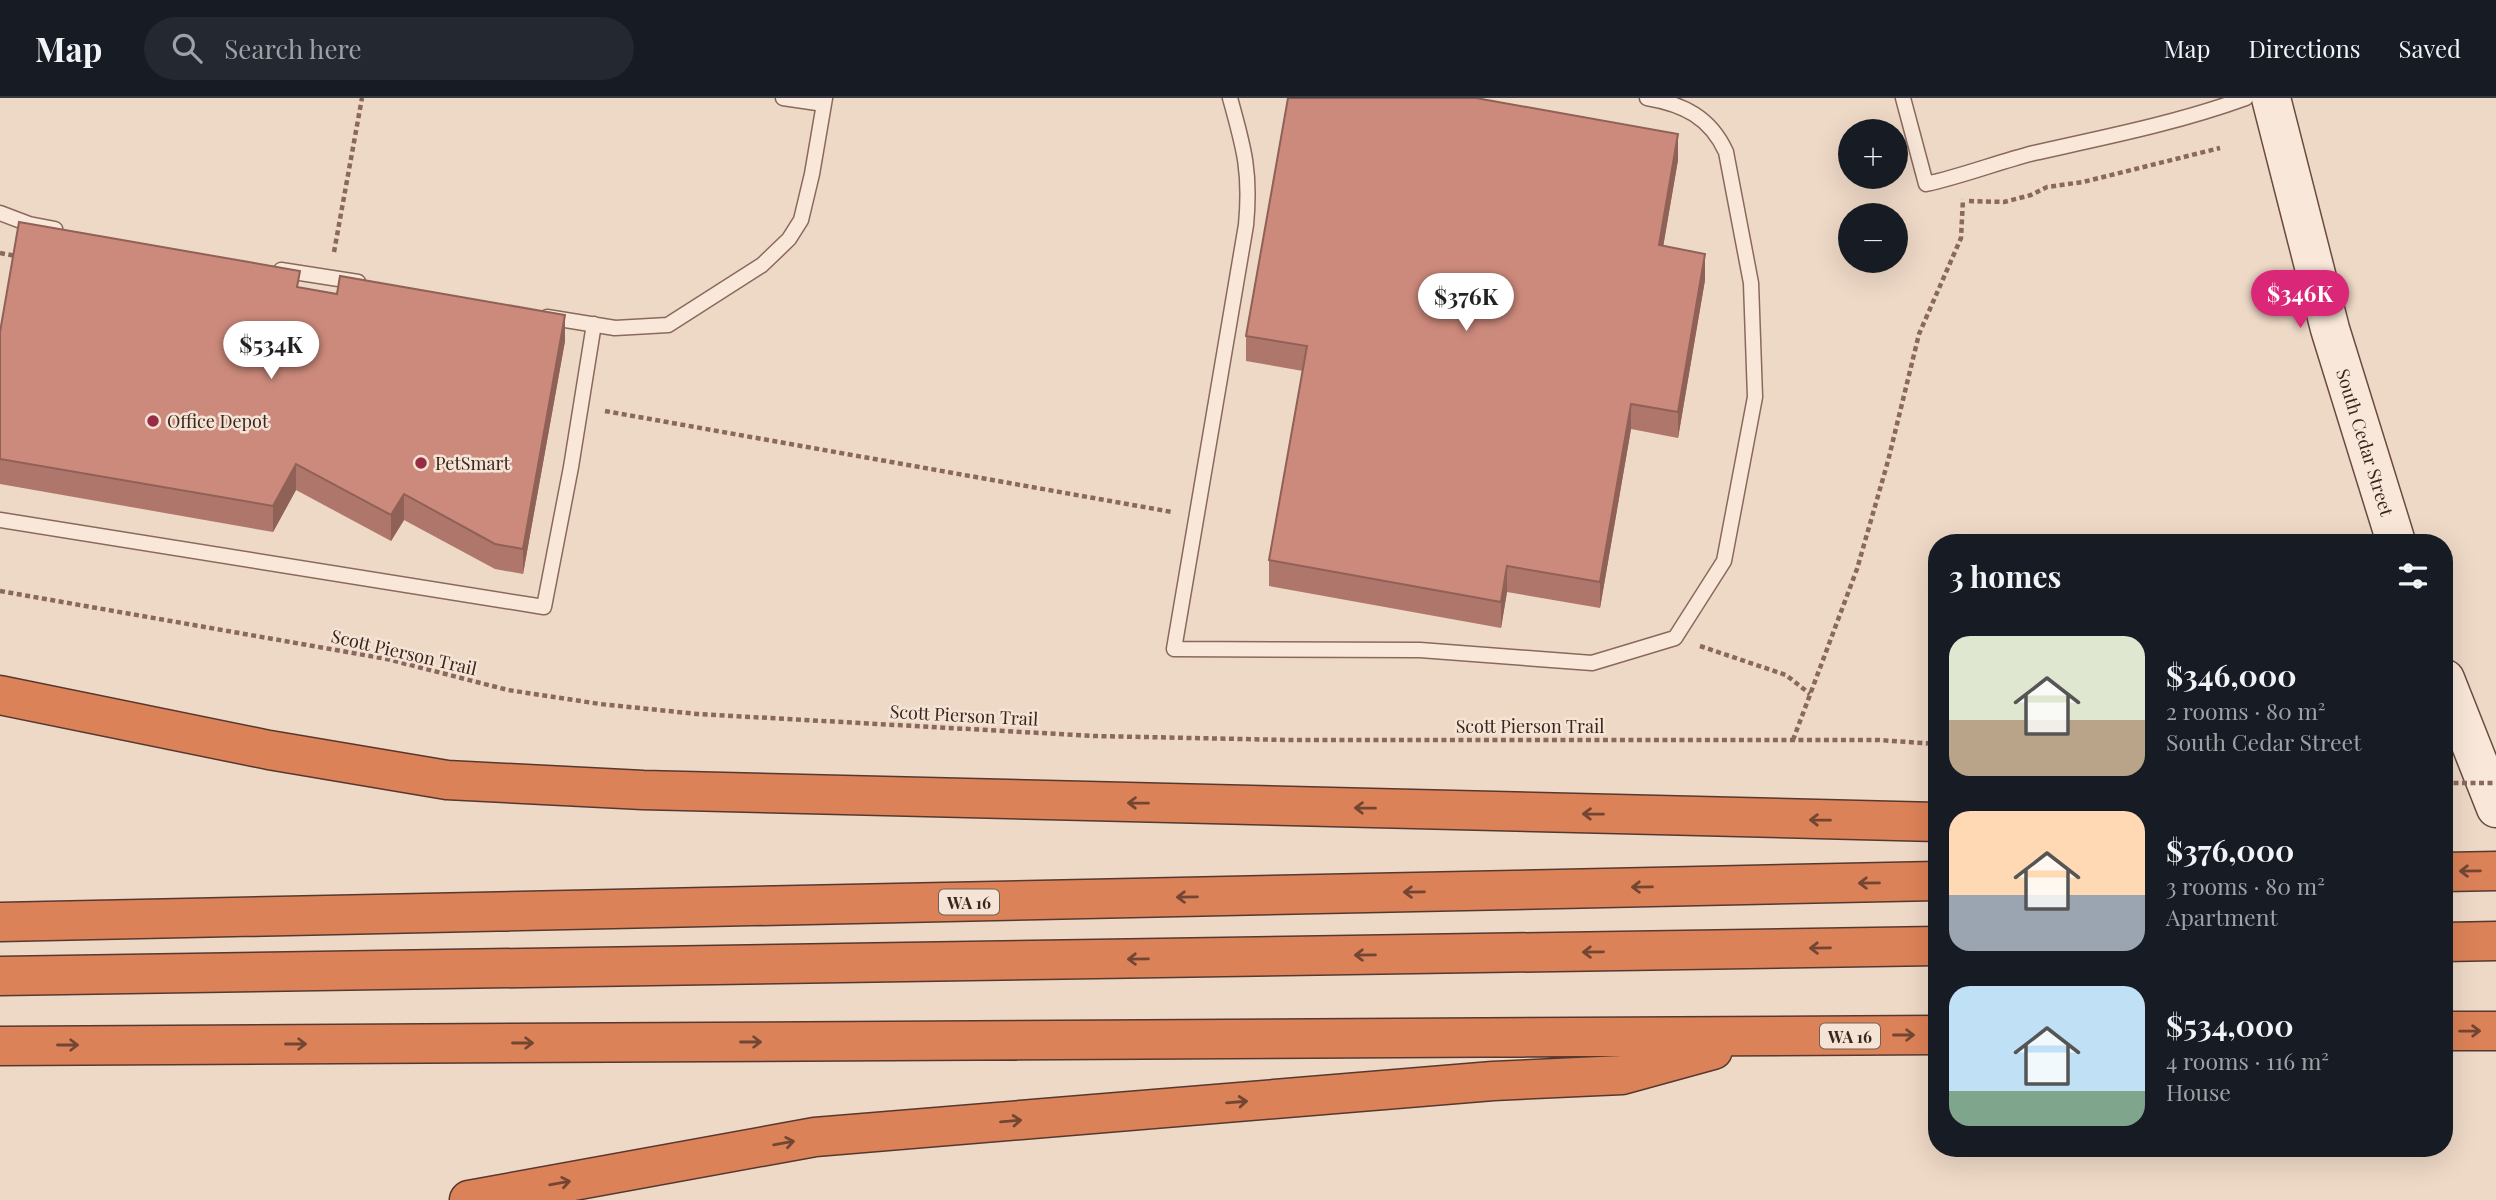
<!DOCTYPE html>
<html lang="en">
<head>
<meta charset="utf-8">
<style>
  body { margin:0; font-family:"Playfair Display",serif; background:#242831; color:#f1f3f6; height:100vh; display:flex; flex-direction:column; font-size:26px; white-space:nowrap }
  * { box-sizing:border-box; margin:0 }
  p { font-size:23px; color:#9ea1a6 }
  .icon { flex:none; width:38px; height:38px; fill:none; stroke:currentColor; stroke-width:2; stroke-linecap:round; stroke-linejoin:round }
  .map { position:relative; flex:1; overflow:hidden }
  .side { position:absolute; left:1928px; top:436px; width:525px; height:623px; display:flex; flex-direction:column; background:#171b24; border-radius:28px; box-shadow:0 7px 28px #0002 }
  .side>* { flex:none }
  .buttons { position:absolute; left:1838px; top:21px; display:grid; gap:14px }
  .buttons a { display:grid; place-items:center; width:70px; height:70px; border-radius:50%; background:#171b24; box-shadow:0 7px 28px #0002; font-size:35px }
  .price { position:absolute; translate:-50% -60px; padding:0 16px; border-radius:24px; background:#fff; color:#222; font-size:23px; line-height:46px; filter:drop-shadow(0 2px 4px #0008) }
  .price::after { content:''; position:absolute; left:50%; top:42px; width:21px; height:16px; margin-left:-10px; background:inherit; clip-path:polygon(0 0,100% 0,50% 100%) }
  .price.on { background:#db2777; color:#fff }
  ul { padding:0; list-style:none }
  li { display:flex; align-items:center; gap:21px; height:175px; padding:0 21px }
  li span { display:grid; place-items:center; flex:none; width:196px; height:140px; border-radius:21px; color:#555 }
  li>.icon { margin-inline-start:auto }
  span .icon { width:84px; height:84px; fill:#fffc; stroke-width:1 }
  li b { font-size:30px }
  h2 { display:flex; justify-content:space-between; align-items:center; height:84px; padding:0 21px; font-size:30px }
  header { display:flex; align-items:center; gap:42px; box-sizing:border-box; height:98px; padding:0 35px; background:#171b24; border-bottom:2px solid #363941 }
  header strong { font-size:33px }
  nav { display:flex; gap:38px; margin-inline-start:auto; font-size:24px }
  .search { width:490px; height:63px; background:#242831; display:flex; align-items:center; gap:18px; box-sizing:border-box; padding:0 24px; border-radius:38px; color:#9ea1a6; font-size:26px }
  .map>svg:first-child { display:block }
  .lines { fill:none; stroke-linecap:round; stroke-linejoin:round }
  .service-casing { stroke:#89695c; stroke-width:17 }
  .secondary-casing { stroke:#6b4a3f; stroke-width:41 }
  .motorway-casing { stroke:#573830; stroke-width:41 }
  .path { stroke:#89695c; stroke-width:4.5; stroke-dasharray:5 3.5; stroke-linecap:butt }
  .service { stroke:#f9e8d9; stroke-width:14 }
  .secondary { stroke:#f9e8d9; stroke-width:38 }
  .motorway { stroke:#dc8258; stroke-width:38 }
  .path-bridge { stroke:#89695c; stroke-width:4.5; stroke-dasharray:5 3.5; stroke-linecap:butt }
  .wall { fill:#af776b }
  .shaded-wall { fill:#8f6157 }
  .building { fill:#cc8a7c; stroke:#8f6157; stroke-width:2 }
  .oneway { stroke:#724633 }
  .poi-dot { fill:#972c47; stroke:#f5e4d5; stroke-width:2.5 }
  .labels { text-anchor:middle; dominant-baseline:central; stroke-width:5; stroke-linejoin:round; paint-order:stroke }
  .shield { fill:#f5e4d5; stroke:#715f56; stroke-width:2 }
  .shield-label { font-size:16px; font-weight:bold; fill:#39261f }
  .poi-label { font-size:18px; fill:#39261f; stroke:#f5e4d5; text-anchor:start }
  .street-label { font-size:18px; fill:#39261f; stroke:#f5e4d5 }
</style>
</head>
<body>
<header>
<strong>Map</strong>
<div class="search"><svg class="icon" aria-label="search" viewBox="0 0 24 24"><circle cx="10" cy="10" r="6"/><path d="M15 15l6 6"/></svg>Search here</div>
<nav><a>Map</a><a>Directions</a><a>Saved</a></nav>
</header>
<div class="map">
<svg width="2496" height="1102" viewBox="0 0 2496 1102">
  <rect width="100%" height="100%" fill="#eed8c6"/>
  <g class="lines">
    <defs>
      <path id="service" d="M783,0L824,6
        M1230,0C1244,50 1251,74 1246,127L1174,551L1420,552L1592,565L1675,540L1724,463L1755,299L1751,185L1726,54C1710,19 1683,6 1647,0
        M1903,0L1926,86C1963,78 1998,64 2034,55C2106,39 2177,25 2246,0
        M0,115L29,126L55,131
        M281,172L358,184
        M547,219L615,230L668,227L762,167L789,141L801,122L812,76L825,0
        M0,422L544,509L571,369L594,226"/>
      <g id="secondary">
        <path id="s1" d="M2271,0L2330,231L2396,444"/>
        <path d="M2445,581L2496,710"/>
      </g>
      <path id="motorway" d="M0,597L269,652L447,682L643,692L1937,724
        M2445,774L2496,773
        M0,824L1937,783
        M2445,844L2496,843
        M0,878L1937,848
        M2445,933H2496
        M0,948L1937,937
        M469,1102L815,1039L1493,983L1622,977L1713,952"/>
    </defs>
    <use href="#service" class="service-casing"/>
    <use href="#secondary" class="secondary-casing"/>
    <use href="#motorway" class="motorway-casing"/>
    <path class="path" d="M1969,103L2004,104L2031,97L2047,89L2083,84L2220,50
      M334,154L362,0
      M0,155L16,158
      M605,313L1172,414
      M0,493L387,561L508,592L600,606L697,616L1095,638L1289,642H1879L1937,646
      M1700,548L1786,577L1810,596
      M1793,642L1857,471L1888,363L1919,236L1961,140L1963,101"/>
    <use href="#service" class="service"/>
    <use href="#secondary" class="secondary"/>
    <use href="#motorway" class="motorway"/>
    <path class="path-bridge" d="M2445,685H2496"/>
  </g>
  <path class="wall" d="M1678,62L1663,148L1705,182L1678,340L1631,331L1600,510L1507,494L1501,530L1269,488V462L1303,273L1246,263V238Z
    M300,189L565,243L523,476L495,471L404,422L391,443L296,392L273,434L0,386V234Z"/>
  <path class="shaded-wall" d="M1678,36V62L1659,173V147Z
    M1705,156V182L1678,340V314Z
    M565,217V243L523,476V451Z
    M1631,306V331L1600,510V484Z
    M296,366V392L273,434V408Z
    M404,396V422L391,443V417Z
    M1507,468V494L1501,530V504Z"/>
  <path class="building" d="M1288,0H1476L1678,36L1659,147L1705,156L1678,314L1631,306L1600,484L1507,468L1501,504L1269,462L1307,248L1246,238Z
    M19,124L300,173L297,189L337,196L340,178L565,217L523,451L495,446L404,396L391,417L296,366L273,408L0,361V234Z"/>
  <defs><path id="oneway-shaft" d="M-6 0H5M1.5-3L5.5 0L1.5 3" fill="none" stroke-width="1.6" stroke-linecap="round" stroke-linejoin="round" transform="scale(1.75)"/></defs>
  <g class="oneway">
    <use href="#oneway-shaft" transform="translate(1138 705) rotate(-179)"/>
    <use href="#oneway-shaft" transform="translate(1365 710) rotate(-179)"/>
    <use href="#oneway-shaft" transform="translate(1593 716) rotate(-179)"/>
    <use href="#oneway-shaft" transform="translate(1820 722) rotate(-179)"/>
    <use href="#oneway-shaft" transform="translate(2470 773) rotate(179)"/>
    <use href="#oneway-shaft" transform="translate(1869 785) rotate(179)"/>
    <use href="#oneway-shaft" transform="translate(1642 789) rotate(179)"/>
    <use href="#oneway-shaft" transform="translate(1414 794) rotate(179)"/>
    <use href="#oneway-shaft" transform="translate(1187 799) rotate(179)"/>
    <use href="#oneway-shaft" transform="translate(1820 850) rotate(179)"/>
    <use href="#oneway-shaft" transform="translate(1593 854) rotate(179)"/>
    <use href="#oneway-shaft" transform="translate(1365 857) rotate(179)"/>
    <use href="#oneway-shaft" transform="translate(1138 861) rotate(179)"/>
    <use href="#oneway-shaft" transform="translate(2470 933) rotate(-1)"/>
    <use href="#oneway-shaft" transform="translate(1904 937)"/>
    <use href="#oneway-shaft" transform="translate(751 944)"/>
    <use href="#oneway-shaft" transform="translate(523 945)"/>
    <use href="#oneway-shaft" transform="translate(296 946)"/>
    <use href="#oneway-shaft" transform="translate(68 947)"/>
    <use href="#oneway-shaft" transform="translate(1237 1004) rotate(-5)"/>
    <use href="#oneway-shaft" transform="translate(1011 1023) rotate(-5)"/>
    <use href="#oneway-shaft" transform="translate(784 1045) rotate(-10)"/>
    <use href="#oneway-shaft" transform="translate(560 1085) rotate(-10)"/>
  </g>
  <g class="poi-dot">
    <circle cx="153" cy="323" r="7"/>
    <circle cx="421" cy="365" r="7"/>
  </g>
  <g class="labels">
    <g class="shield">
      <rect x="939" y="791.5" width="60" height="25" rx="5"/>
      <rect x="1820" y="925.5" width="60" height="25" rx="5"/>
    </g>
    <g class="shield-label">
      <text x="969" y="804">WA 16</text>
      <text x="1850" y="938">WA 16</text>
    </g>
    <g class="poi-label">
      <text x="167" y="323">Office Depot</text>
      <text x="435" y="365">PetSmart</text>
    </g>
    <g class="street-label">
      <text stroke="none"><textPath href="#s1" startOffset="357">South Cedar Street</textPath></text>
      <text transform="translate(404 554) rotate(13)">Scott Pierson Trail</text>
      <text transform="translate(964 617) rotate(3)">Scott Pierson Trail</text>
      <text x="1530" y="628">Scott Pierson Trail</text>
    </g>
  </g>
</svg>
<div class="buttons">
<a>+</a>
<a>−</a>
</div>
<b class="price on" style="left:2300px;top:232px">$346K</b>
<b class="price" style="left:1466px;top:235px">$376K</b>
<b class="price" style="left:271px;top:283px">$534K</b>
<section class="side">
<h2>3 homes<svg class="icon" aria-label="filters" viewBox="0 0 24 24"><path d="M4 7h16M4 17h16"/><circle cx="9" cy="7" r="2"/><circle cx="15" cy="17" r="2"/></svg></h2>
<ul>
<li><span style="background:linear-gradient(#dfe7d0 60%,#b9a48a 0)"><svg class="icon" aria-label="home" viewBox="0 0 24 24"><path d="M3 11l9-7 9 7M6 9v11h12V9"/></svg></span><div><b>$346,000</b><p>2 rooms · 80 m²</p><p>South Cedar Street</p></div></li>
<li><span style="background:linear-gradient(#ffd9b3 60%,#9aa5b1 0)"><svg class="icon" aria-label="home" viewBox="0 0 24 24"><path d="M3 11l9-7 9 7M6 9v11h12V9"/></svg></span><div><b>$376,000</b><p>3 rooms · 80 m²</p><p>Apartment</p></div></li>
<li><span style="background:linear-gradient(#bfe0f5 75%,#7fa58c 0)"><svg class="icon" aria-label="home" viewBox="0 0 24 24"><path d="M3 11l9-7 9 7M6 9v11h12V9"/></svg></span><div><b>$534,000</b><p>4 rooms · 116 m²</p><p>House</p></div></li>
</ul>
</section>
</div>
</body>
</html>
